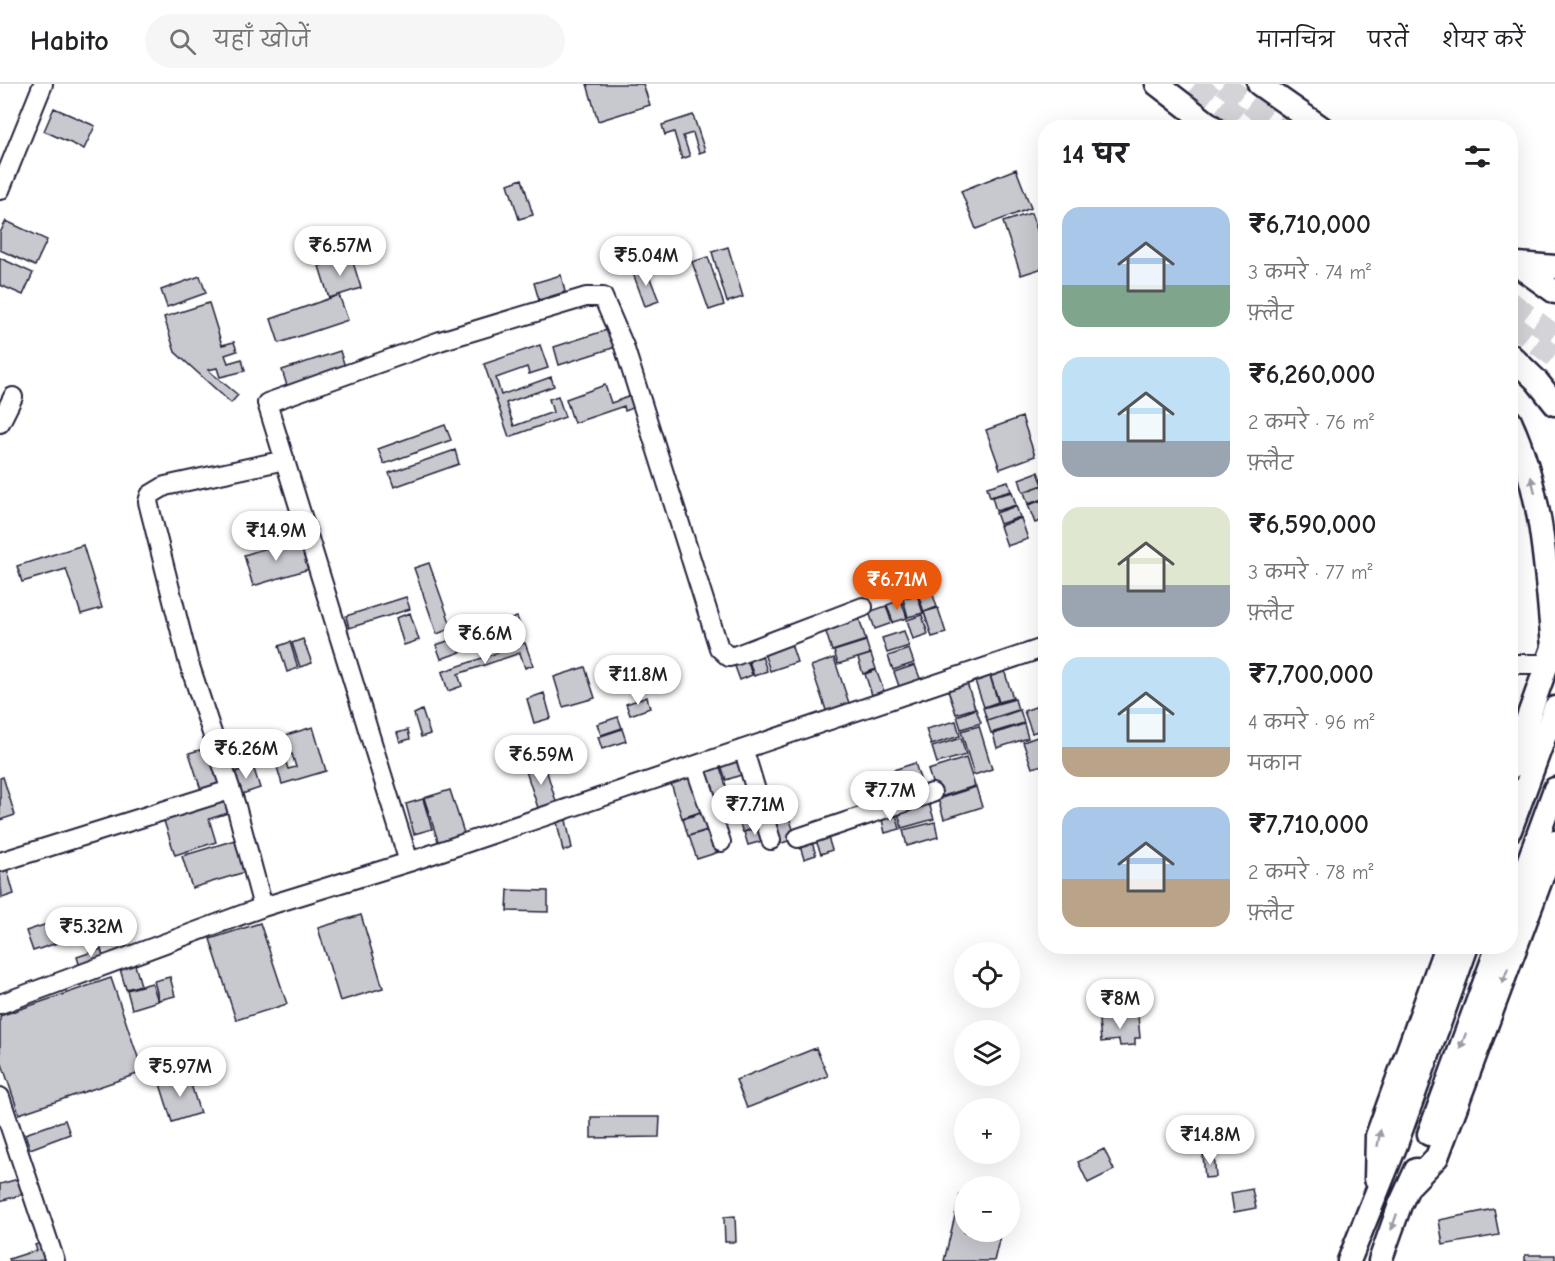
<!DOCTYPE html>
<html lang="hi">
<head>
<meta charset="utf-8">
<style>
  body { margin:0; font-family:"Comic Neue","Playpen Sans Deva",sans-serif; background:#f6f6f6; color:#202124; height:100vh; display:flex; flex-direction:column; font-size:22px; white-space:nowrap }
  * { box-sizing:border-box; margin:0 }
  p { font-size:20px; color:#757577 }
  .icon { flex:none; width:33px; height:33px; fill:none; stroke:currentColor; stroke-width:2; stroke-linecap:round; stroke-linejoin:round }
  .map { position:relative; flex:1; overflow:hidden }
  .panel { position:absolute; left:1038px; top:36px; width:480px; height:834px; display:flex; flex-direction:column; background:#fff; border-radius:24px; box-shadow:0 6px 24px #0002 }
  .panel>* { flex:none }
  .buttons { position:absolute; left:954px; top:858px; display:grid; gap:12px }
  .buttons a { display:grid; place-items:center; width:66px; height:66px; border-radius:50%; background:#fff; box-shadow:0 6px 24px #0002; font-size:30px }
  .price { position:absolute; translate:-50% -51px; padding:0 14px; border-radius:21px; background:#fff; color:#222; font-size:20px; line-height:39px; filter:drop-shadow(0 2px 3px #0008) }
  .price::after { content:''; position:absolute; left:50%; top:36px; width:18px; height:14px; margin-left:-9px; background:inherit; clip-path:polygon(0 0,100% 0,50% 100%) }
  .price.selected { background:#ea580c; color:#fff }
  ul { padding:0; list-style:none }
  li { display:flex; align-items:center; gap:18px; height:150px; padding:0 24px }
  li span { display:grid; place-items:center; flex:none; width:168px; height:120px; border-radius:18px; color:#555 }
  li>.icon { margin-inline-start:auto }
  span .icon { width:72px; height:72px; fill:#fffc; stroke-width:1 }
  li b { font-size:26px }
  h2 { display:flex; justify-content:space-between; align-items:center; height:72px; padding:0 24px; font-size:26px }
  header { display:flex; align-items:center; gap:36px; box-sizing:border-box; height:84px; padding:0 30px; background:#fff; border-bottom:2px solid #e0e0e0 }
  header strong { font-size:28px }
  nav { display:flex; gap:33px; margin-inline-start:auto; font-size:21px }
  .search { width:420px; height:54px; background:#f6f6f6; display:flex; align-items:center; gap:15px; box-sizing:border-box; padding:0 21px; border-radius:33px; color:#757577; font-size:22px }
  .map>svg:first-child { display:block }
  .building { fill:#c8c8cf; stroke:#22223b; stroke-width:1.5; fill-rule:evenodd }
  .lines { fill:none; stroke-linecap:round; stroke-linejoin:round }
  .major-tunnel { stroke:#d3d3d8; stroke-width:22; stroke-dasharray:22 11; stroke-linecap:butt }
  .minor-casing { stroke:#22223b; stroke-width:22 }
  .major-casing { stroke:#22223b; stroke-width:27 }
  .minor { stroke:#fff; stroke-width:18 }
  .major { stroke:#fff; stroke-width:22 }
  .oneway { fill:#9c9ca7 }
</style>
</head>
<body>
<header>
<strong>Habito</strong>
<div class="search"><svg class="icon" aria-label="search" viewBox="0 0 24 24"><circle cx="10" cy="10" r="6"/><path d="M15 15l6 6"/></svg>यहाँ खोजें</div>
<nav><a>मानचित्र</a><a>परतें</a><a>शेयर करें</a></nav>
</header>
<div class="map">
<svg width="1555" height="1177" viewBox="0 0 1555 1177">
  <rect width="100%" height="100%" fill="#fff"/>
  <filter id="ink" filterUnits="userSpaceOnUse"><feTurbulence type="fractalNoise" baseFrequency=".0167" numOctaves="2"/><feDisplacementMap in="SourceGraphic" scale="12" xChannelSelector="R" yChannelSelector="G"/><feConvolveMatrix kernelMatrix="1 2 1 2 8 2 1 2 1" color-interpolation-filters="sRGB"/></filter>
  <g filter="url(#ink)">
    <path class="building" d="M587,0H643L650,21L598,37Z
      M54,24L95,42L84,65L44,47Z
      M693,31L705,67L699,69L693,49L683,52L690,72L682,75L674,48L665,51L662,41Z
      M1016,85L1031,124L976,145L961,107Z
      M522,95L533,131L519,135L508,100Z
      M1031,129L1046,171V183L1021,191L1003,138Z
      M6,137L47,156L35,182L0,166V149Z
      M728,163L743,213L727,218L712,168Z
      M351,172L361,204L329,214L319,182Z
      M708,173L724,221L709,226L692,178Z
      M0,174L33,189L23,211L0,201Z
      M646,184L659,217L645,222L633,189Z
      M561,191L565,208L539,216L534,199Z
      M200,192L206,209L167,223L161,206Z
      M339,211L348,236L279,259L271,235Z
      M209,219L222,261L234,258L237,267L225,271L228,279L242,275L245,287L220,293L217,284L208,286L238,311L231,319L175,268L164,233Z
      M613,244L619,262L559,281L554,263Z
      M540,261L548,284L529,290L527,283L496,294L501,311L551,293L554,302L506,319L514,342L553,328L549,315L558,312L565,333L509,353L484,280Z
      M340,267L346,286L288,305L282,286Z
      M605,301L611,319L634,311L638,322L625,327L624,322L574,339L566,315Z
      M1022,333L1035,372L1000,385L986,346Z
      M445,341L451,356L384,380L378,365Z
      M455,366L459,380L394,403L389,389Z
      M1038,388L1043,401L1023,408L1019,395Z
      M1008,397L1011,407L990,413L987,403Z
      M1043,401L1046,414L1028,420L1024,408Z
      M1012,408L1016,421L996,427L992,413Z
      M1046,415V435L1035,439L1028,421Z
      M1016,422L1020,433L1000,440L996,429Z
      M1021,434L1028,455L1007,462L1000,442Z
      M300,454L309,485L253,502L244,471Z
      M83,461L102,524L81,530L66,485L22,498L17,482Z
      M429,479L452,544L437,550L414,484Z
      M931,505L937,523L924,528L918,510Z
      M917,511L923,529L908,533L903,515Z
      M406,513L410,525L349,544L346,532Z
      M901,516L907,534L893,538L887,521Z
      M886,522L892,539L875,545L869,528Z
      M938,524L946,549L932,553L924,528Z
      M410,529L419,556L404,561L396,534Z
      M922,531L928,550L913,555L907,536Z
      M517,533L522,546L441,575L436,561Z
      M859,534L866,556L832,567L825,545Z
      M904,547L909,562L887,569L882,554Z
      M303,555L312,579L300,583L292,559Z
      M790,557L797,578L770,587L763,566Z
      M866,557L870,570L838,580L834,567Z
      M290,558L298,584L287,588L279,562Z
      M525,559L533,581L525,584L520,569L458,590L462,602L448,607L442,588Z
      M909,565L914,579L893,586L888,572Z
      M760,566L767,587L754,592L747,571Z
      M871,570L876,585L863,590L858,574Z
      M746,572L752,591L740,596L733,577Z
      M834,574L850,622L827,629L811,582Z
      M915,581L921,597L900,605L894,588Z
      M585,583L595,614L563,623L554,593Z
      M876,586L884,607L872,611L865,590Z
      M1004,586L1013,614L999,618L990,591Z
      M990,592L998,618L984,623L975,597Z
      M967,599L975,624L956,630L948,606Z
      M544,609L551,634L534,639L527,615Z
      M647,613L650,624L630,631L626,620Z
      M1015,615L1018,626L987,636L983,624Z
      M1046,619V644L1032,649L1024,627Z
      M976,625L981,639L961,645L957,632Z
      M422,626L430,650L421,653L414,630Z
      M1020,626L1024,639L991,649L987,637Z
      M618,633L622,644L601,651L597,640Z
      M956,637L960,652L931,661L926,645Z
      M1024,640L1028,654L997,664L993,650Z
      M979,642L992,685L974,691L961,647Z
      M313,643L326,687L282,700L269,656ZM292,670L296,683L288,685L284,672Z
      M622,645L626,657L602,665L598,653Z
      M408,646L410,655L400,658L397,649Z
      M1037,653L1046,680L1032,684L1023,658Z
      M961,654L966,671L937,679L932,663Z
      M536,659L541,673L524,679L519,665Z
      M561,662L567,680L550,686L544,667Z
      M210,663L223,702L202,709L189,669Z
      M966,674L975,702L937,714L928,686Z
      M543,675L558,724L540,730L524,681Z
      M739,675L744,690L726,696L721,681Z
      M915,679L924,707L881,720L872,693Z
      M253,682L260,704L239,711L232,689Z
      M720,683L729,711L710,717L702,689Z
      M693,688L706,726L682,734L670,696Z
      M3,693L15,731L0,736V694Z
      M976,703L982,723L944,735L938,715Z
      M450,706L465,752L439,760L424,714Z
      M729,712L737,734L719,741L711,718Z
      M223,714L228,729L209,735L216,758L175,771L163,734Z
      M423,715L432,745L414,750L406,720Z
      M928,716L934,735L902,744L897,725Z
      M785,721L796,754L777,761L766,727Z
      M756,727L762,742L743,748L737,733Z
      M895,727L900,745L885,749L881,731Z
      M704,728L710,745L688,752L683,735Z
      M566,736L572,764L563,767L557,738Z
      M935,738L938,753L907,762L903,746Z
      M762,743L766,756L748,761L744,748Z
      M712,745L719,768L697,775L689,752Z
      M827,750L832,766L821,770L815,754Z
      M811,755L816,771L804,775L799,759Z
      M235,756L245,788L192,804L182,772Z
      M7,785L14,810L2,814L0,787Z
      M508,806L548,807V828L507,827Z
      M361,831L383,904L340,917L318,844Z
      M56,837L63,857L33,867L26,847Z
      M260,839L287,920L236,936L210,855Z
      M101,865L104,876L80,883L77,873Z
      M135,881L141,901L126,905L120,885Z
      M170,893L175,912L159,916L154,897Z
      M111,894L143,988L19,1030L0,974V932Z
      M152,899L158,917L132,925L127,906Z
      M1138,932L1140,954H1135V961L1120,962L1119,956L1101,958L1099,936Z
      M816,964L828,992L747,1024L736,996Z
      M188,991L200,1029L172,1038L160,1000Z
      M591,1033H660L659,1053L591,1054Z
      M65,1036L70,1050L30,1065L25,1050Z
      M1104,1065L1114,1086L1088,1099L1078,1078Z
      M1214,1070L1216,1093L1205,1094L1203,1071Z
      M22,1094L27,1109L0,1117V1100Z
      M1252,1105L1256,1124L1234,1128L1231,1109Z
      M960,1111L964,1112V1148H1001L994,1177H944Z
      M1494,1125L1499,1151L1443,1161L1439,1136Z
      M735,1132L736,1158H725L724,1133Z
      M43,1158L50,1173L38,1177H10L9,1175L37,1166L35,1161Z
      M1525,1171H1555V1177H1525Z"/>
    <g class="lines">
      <path class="major-tunnel" d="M1195,0L1253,44
        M1223,0L1281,44
        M1510,218L1555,252
        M1510,239L1555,273"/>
      <defs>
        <path id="minor" d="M0,106L43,0
          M0,339L13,313
          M1510,580H1547
          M744,667L771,756
          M695,682L721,758
          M798,754L932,709
          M0,778L230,706
          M409,778L267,319L440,257L586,213H603L624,262L719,564L729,573L737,571L863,523
          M263,823L236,722L188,576L148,418L150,411L165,402L285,376
          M0,920L263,823L409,778L1046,563
          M0,1013L55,1177"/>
        <path id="major" d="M1157,0L1214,44
          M1259,0L1322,44
          M1510,176L1555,208
          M1518,180L1555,183
          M1510,271L1536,296L1555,320
          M1510,337C1543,409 1546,485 1553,563
          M1510,684L1555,558
          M1510,746L1555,624
          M1510,828L1555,705
          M1429,1050L1498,862
          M1376,1095L1377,1052L1446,862
          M1411,1100L1437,1073L1555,758
          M1349,1177L1395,1063L1467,862
          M1380,1177L1400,1121L1416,1086"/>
      </defs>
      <use href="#minor" class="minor-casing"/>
      <use href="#major" class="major-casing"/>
      <use href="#minor" class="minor"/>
      <use href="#major" class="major"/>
    </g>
    <defs><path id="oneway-solid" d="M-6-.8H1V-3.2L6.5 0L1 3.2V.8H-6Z" transform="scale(1.5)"/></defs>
    <g class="oneway">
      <use href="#oneway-solid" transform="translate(1533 401) rotate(-104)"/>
      <use href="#oneway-solid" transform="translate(1505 892) rotate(111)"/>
      <use href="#oneway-solid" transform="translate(1463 957) rotate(110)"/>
      <use href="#oneway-solid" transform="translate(1379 1054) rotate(-80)"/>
      <use href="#oneway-solid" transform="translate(1394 1138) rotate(109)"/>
    </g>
  </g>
</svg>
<div class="buttons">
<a><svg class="icon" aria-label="locate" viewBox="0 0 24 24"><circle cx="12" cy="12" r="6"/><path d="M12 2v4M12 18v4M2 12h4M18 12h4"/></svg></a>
<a><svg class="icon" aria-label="layers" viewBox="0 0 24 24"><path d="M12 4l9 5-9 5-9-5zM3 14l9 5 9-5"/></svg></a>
<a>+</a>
<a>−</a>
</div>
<b class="price" style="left:340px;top:193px">₹6.57M</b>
<b class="price" style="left:646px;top:203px">₹5.04M</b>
<b class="price" style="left:276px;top:478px">₹14.9M</b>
<b class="price selected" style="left:897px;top:527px">₹6.71M</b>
<b class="price" style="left:485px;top:581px">₹6.6M</b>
<b class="price" style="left:638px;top:622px">₹11.8M</b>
<b class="price" style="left:246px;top:696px">₹6.26M</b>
<b class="price" style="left:541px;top:702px">₹6.59M</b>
<b class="price" style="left:890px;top:738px">₹7.7M</b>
<b class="price" style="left:755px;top:752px">₹7.71M</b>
<b class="price" style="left:91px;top:874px">₹5.32M</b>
<b class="price" style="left:1120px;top:946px">₹8M</b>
<b class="price" style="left:180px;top:1014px">₹5.97M</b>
<b class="price" style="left:1210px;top:1082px">₹14.8M</b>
<section class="panel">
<h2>14 घर<svg class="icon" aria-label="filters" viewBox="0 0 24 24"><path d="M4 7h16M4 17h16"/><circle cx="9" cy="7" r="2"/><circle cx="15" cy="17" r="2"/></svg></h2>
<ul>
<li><span style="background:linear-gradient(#a9c7e8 65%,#7fa58c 0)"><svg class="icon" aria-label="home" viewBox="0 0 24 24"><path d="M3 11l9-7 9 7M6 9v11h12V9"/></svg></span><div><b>₹6,710,000</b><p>3 कमरे · 74 m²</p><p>फ़्लैट</p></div></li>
<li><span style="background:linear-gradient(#bfe0f5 70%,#9aa5b1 0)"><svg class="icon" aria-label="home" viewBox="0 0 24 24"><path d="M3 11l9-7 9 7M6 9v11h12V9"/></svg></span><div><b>₹6,260,000</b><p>2 कमरे · 76 m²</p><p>फ़्लैट</p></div></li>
<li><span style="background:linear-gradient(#dfe7d0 65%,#9aa5b1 0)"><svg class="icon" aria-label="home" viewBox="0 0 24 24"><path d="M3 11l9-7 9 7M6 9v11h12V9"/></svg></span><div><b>₹6,590,000</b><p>3 कमरे · 77 m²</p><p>फ़्लैट</p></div></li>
<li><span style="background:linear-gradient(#bfe0f5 75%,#b9a48a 0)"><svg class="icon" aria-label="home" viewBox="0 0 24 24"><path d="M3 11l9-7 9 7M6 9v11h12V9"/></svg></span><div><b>₹7,700,000</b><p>4 कमरे · 96 m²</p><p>मकान</p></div></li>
<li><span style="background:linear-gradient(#a9c7e8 60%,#b9a48a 0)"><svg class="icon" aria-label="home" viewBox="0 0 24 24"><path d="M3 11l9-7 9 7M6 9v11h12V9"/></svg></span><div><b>₹7,710,000</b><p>2 कमरे · 78 m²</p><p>फ़्लैट</p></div></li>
</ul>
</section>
</div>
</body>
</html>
